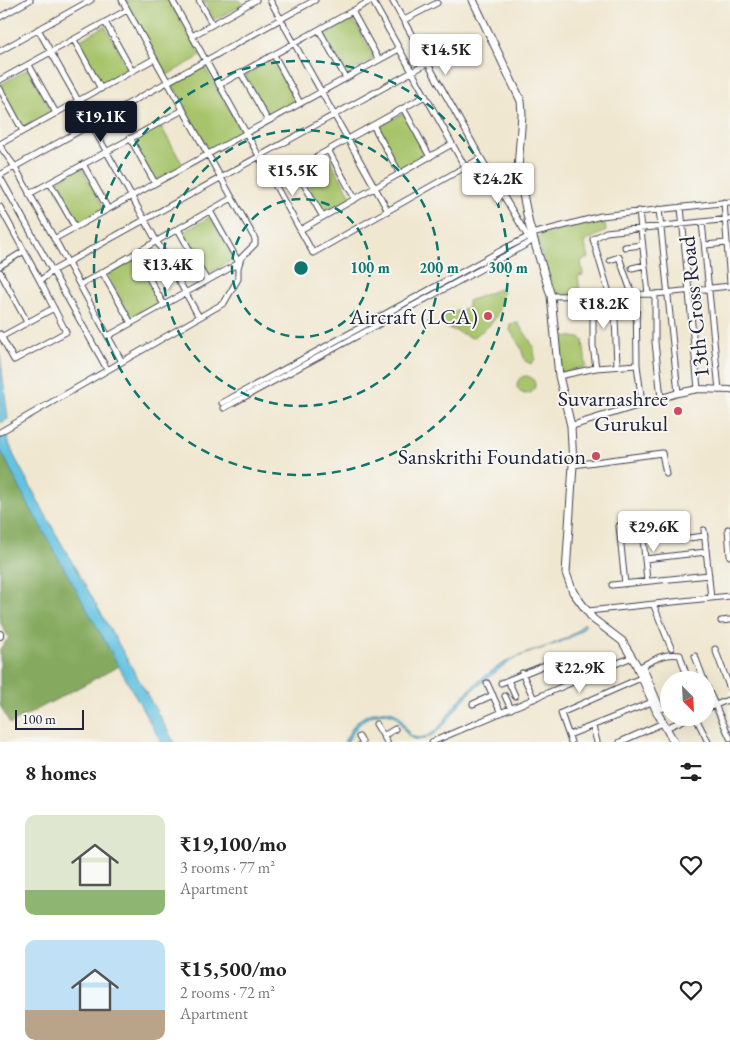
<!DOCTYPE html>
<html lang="en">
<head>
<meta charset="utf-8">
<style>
  body { margin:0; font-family:"EB Garamond",serif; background:#f6f6f6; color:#222; height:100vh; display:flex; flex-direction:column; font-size:19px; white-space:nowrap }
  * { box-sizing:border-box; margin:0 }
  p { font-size:16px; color:#767676 }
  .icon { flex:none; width:28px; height:28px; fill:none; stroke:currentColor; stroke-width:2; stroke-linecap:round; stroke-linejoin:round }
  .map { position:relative; height:742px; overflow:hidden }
  .side { display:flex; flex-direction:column; background:#fff; flex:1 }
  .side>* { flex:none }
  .needle { width:32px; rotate:156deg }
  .fabs { position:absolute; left:660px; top:671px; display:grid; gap:10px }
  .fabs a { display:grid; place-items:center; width:55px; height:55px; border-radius:50%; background:#fff; box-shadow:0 5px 20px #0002; font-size:25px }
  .scale { position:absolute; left:15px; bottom:12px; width:69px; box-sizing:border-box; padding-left:5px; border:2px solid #22223b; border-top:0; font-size:14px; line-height:18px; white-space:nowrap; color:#22223b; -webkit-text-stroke:4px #f6f6f2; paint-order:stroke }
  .price { position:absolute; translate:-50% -42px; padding:0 11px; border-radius:5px; background:#fff; color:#222; font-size:16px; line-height:32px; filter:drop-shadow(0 1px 2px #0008) }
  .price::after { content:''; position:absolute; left:50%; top:30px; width:15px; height:11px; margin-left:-8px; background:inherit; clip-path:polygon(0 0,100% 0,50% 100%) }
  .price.active { background:#111827; color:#fff }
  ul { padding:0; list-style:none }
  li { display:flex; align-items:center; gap:15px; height:125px; padding:0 25px }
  li span { display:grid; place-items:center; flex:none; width:140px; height:100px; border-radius:10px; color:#555 }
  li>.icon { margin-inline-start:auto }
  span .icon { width:60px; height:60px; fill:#fffc; stroke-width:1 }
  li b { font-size:21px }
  h2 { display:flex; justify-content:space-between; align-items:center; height:60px; padding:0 25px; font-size:21px }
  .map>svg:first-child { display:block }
  .green { fill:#a7c46b; stroke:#647353 }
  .forest { fill:#85aa5f; stroke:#54664d }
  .water { fill:#63c2e1; stroke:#42728e }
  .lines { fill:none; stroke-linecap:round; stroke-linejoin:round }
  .minor-casing { stroke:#414051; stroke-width:7 }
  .tertiary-casing { stroke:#414051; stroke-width:8 }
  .secondary-casing { stroke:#414051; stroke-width:9 }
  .minor { stroke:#fff; stroke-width:5 }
  .tertiary { stroke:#fff; stroke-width:6 }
  .secondary { stroke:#fff; stroke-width:7 }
  .ring { fill:none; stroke:#0f766e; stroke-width:2.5; stroke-dasharray:9 6 }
  .poi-dot { fill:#d1495b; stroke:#f6f6f2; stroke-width:2 }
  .labels { text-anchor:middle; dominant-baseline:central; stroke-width:4; stroke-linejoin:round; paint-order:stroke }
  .street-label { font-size:22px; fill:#22223b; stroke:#f6f6f2 }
  .poi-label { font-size:22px; fill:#22223b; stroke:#f6f6f2; text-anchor:end }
  .centre { fill:#0f766e; stroke:#f6f6f2; stroke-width:2.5 }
  .ring-label { font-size:15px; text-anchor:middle; font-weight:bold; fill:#0f766e; stroke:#f6f6f2; stroke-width:4; stroke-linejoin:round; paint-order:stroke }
</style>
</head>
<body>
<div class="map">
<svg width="730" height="742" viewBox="0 0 730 742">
  <rect width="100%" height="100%" fill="#f6f6f2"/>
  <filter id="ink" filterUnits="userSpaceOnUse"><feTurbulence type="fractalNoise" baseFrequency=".02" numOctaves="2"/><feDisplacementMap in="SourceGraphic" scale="10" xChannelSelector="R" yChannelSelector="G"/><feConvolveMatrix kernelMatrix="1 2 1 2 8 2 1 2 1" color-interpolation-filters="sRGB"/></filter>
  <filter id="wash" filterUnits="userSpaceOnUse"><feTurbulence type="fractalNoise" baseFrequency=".0096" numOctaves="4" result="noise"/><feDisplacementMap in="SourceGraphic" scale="20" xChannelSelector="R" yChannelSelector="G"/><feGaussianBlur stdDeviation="1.12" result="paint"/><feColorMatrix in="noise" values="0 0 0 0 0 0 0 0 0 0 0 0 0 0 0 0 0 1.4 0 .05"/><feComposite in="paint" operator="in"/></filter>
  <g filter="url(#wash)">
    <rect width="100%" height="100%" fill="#f0e7d0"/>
    <path class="green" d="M125,0H169L201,56L167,75Z
      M203,0H240L242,5L214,20Z
      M351,16L375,58L347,74L323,32Z
      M105,26L129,69L101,84L77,42Z
      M273,59L297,102L269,118L245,75Z
      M204,66L242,132L209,150L172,84Z
      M28,69L52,112L24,127L0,85Z
      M404,113L428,156L399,171L376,128Z
      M159,123L183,165L155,181L131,139Z
      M328,156L352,198L324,214L300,171Z
      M81,167L105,210L77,226L53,183Z
      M210,217L234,259L206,275L182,233Z
      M604,218L606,231L584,242L589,258L581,261L583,275L578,276L580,291L577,295L554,294L537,239L544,233Z
      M135,259L159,302L131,318L107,275Z
      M499,289L503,291C497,320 497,321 472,338L444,326L442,320L446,315L468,307V301Z
      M518,323C526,335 535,344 535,359L531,364L525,361L521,348L510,330V324Z
      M557,335L581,338L583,340L586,367L560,373Z
      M517 385a9 9 0 1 1 18 0a9 9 0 1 1-18 0Z"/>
    <path class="forest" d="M0,448L119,666L10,724L0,705V649L9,638L0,622Z"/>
    <path class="water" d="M0,354L8,419L0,423Z
      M5,433L14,456L55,532L174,742H161L27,502L0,449V436Z
      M584,623L586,625C565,649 526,647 502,667C489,677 475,687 464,699C451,712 444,733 424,739C406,742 406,730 398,719C390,708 368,715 360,723C355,728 351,736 347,742H344C348,735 353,725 359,720C367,713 389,706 398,715C407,724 406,742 424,737C441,732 446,715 457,703C469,689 488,672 504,663C528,649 567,646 584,623Z"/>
  </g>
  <g filter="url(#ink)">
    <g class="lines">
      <defs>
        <path id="minor" d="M172,0L313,253L481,158
          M199,0L212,24
          M270,0L388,211
          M372,0L465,167
          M392,0L481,158L528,237
          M352,11L379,60
          M0,17L30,0
          M404,20L437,3
          M105,22L132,71
          M38,29L199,317
          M319,30L346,78
          M192,36L256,0
          M74,40L101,89
          M0,51L91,0
          M274,55L300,103
          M29,65L56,113
          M241,73L268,121
          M0,80L127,10
          M219,85L372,0
          M0,89L23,131
          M403,108L430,157
          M373,125L400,174
          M130,138L155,183
          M0,144L154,59
          M0,146L15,167L121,360
          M328,150L355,199
          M83,164L108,209
          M295,169L323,217
          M0,175L315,0
          M0,177L107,369
          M273,181L425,96
          M50,183L75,227
          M29,194L183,110
          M724,202L730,283
          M0,207L24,251
          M681,207L698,389
          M659,209L678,393
          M639,211L648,294
          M702,222L719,390
          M178,229L207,281
          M300,230L452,144
          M532,234L601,216L730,202
          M54,239L399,49
          M705,245L727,243
          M625,247L642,245
          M135,253L164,305
          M610,260L619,257L632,294
          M0,266L24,251L40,281L52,271L428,63
          M632,268L645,265
          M0,272L27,322
          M102,272L131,323
          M80,285L232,198
          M609,293L593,239L606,232L730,219
          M593,294V346L596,368
          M614,294L617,366
          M636,294L637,365L642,403
          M655,294V342L661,398
          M551,296L655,294L730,286
          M0,334L14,360L66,332L40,281
          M108,336L239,263L210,211
          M1,337L54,308
          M559,376L596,368L637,365
          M222,403L504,249L528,237L533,238
          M224,408L507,255L529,243L533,238
          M0,432L224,303L238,279V268L241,258L255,244V239L122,0
          M573,465L662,453L666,474
          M619,526L625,584
          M642,527L647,581
          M728,529L730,556
          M704,530L711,598
          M680,539L705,536
          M645,559L706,552
          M612,585L709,575
          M654,606L671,648
          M588,611L730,596
          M721,621L730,620
          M715,649L730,689
          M695,656L704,680
          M643,666L661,709
          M638,668C652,661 663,652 680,655L688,680
          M522,673L534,699
          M508,680L515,696
          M487,683L501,713
          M501,683L545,665
          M706,685L730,738
          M505,696L511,709
          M473,704L493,695
          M706,709L730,699
          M659,710L669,706
          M696,718L708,742
          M376,724L387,742
          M593,727L597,742
          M666,728L688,718
          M569,735L652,702
          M383,736L395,729
          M359,737L362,742
          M432,742L632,657
          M571,742L561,713L643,677
          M620,742L663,723"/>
        <path id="tertiary" d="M571,426L678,393L698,389L730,390
          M0,634V636"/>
        <path id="secondary" d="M473,0L521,101L522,114L518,169L529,224L551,296L559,376L571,426L573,465L566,573L573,592L593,619L622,641L636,664L657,712L674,742"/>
      </defs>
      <use href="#minor" class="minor-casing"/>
      <use href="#tertiary" class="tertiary-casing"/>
      <use href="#secondary" class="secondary-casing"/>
      <use href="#minor" class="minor"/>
      <use href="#tertiary" class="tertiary"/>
      <use href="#secondary" class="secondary"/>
    </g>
  </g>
  <g class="ring">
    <circle cx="301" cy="268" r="69"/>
    <circle cx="301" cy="268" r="138"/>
    <circle cx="301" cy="268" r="207"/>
  </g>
  <g class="poi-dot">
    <circle cx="488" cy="316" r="5"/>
    <circle cx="678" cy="411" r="5"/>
    <circle cx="596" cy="456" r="5"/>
  </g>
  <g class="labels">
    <g class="street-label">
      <text transform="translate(694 307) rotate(-96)">13th Cross Road</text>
    </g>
    <g class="poi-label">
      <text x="478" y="316">Aircraft (LCA)</text>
      <text x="668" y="398">Suvarnashree<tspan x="668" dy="25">Gurukul</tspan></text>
      <text x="586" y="456">Sanskrithi Foundation</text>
    </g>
  </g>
  <circle cx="301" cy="268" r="8" class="centre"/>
  <g class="ring-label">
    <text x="370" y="273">100 m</text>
    <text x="439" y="273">200 m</text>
    <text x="508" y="273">300 m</text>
  </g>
</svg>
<div class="fabs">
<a><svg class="needle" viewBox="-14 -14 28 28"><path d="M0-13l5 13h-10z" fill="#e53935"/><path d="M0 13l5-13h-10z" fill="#767676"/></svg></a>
</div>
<div class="scale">100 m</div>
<b class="price" style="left:446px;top:76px">₹14.5K</b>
<b class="price active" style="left:101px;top:143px">₹19.1K</b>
<b class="price" style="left:293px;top:197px">₹15.5K</b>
<b class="price" style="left:498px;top:205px">₹24.2K</b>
<b class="price" style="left:168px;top:291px">₹13.4K</b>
<b class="price" style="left:604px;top:330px">₹18.2K</b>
<b class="price" style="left:654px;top:553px">₹29.6K</b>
<b class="price" style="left:580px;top:694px">₹22.9K</b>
</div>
<section class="side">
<h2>8 homes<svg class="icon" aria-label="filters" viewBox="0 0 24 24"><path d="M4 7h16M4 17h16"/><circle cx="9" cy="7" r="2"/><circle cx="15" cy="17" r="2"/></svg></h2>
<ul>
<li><span style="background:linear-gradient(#dfe7d0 75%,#8fb573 0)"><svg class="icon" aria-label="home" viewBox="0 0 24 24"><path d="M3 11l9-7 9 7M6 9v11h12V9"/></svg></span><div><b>₹19,100/mo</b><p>3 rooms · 77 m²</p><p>Apartment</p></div><svg class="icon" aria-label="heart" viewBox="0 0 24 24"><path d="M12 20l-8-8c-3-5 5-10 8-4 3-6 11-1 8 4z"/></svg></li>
<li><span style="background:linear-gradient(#bfe0f5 70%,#b9a48a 0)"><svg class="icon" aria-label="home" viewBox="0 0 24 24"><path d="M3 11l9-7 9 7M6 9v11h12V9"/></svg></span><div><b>₹15,500/mo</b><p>2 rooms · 72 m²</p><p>Apartment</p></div><svg class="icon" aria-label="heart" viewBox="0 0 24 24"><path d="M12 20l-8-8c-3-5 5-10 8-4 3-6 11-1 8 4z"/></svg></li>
</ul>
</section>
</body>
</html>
